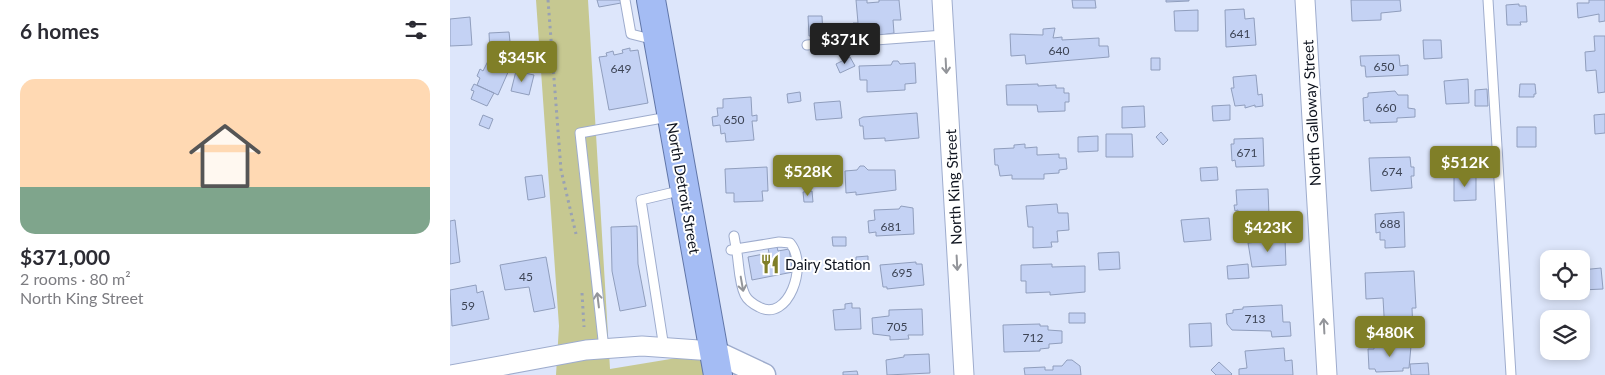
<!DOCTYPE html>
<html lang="en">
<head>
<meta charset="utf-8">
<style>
  body { margin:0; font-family:Lato,sans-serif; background:#f2f2f3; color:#2b2b33; height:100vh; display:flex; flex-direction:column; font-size:19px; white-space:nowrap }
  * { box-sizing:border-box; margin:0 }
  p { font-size:16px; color:#7c7c81 }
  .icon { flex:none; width:28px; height:28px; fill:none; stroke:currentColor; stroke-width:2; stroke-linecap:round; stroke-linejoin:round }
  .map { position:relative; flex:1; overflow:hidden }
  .side { display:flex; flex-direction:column; background:#fff; width:450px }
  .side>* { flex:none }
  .tools { position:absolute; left:1090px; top:250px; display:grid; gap:10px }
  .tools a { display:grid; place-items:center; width:50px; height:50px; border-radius:10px; background:#fff; box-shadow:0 2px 8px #0003; font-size:25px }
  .price { position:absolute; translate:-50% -42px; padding:0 11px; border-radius:5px; background:#807f28; color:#fff; font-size:16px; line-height:32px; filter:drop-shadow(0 1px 2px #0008) }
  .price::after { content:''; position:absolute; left:50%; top:30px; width:15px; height:11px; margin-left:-8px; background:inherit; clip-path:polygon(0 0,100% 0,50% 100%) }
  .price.active { background:#222; color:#fff }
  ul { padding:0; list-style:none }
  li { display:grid; align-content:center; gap:10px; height:265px; padding:0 20px }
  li+li { border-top:1px solid #e1e1e2 }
  li span { display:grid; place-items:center; height:155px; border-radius:15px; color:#555 }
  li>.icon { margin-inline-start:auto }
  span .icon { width:90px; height:90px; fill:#fffc; stroke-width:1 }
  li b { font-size:21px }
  h2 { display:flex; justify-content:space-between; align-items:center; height:60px; padding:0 20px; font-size:21px }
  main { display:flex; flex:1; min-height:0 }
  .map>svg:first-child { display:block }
  .green { fill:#c6c891 }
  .building { fill:#c4d2f4; stroke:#909ebd }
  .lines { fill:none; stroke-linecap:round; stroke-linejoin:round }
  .service-casing { stroke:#9eaccd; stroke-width:11 }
  .minor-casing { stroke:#9eaccd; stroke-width:21 }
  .tertiary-casing { stroke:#9eaccd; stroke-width:25 }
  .trunk-casing { stroke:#6176a8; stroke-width:30 }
  .path { stroke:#99a1b3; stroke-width:3; stroke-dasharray:2.5 4; stroke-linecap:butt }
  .service { stroke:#fff; stroke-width:9 }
  .minor { stroke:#fff; stroke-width:19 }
  .tertiary { stroke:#fff; stroke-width:22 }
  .trunk { stroke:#a4bcf4; stroke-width:28 }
  .oneway { stroke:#93959a }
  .labels { text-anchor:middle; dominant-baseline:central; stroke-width:4; stroke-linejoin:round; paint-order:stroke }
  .number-label { font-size:12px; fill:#3c4354 }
  .street-label { font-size:15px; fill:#0e131e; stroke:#fff }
  .poi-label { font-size:15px; fill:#0e131e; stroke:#fff; text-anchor:start }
</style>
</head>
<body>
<main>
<section class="side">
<h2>6 homes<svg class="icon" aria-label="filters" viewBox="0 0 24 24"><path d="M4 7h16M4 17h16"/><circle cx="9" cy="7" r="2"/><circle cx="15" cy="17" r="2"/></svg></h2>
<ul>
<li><span style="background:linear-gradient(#ffd9b3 70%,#7fa58c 0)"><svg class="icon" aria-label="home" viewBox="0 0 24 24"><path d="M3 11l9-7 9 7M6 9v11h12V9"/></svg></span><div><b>$371,000</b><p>2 rooms · 80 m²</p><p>North King Street</p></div></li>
</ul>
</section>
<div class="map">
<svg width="1155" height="375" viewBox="0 0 1155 375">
  <rect width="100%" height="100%" fill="#dde6fb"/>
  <path class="green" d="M86,0H138L160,369L263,352L268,375H106L109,326Z"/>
  <path class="building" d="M147,0H170L171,3L149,7Z
    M406,0H417V3L429,2V0H449L451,20H443L444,33L405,39L403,23H408Z
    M622,0H645L646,8H623Z
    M716,0H739V1L716,2Z
    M901,0H950L951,11L931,13V20L902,21Z
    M1139,0H1155V21L1149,22V14L1128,18L1127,3H1139Z
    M1069,4V6H1076L1077,22H1070L1071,25H1057L1056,5Z
    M794,9L795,19L804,18L806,45L776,47L775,10Z
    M748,10V31H725L724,11Z
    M358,16H372L373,36H359Z
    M20,17L22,45L0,46V19Z
    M605,28L603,38L612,37V40L649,38V46H658L659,57L576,64L575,55L561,56L560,34L593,35V29Z
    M59,32L61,51L40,52L39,33Z
    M1144,36H1155V92L1148,93L1146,70L1136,71L1135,52L1145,51Z
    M973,40H991L992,58L974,59Z
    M180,48V51L188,50L198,103L159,110L149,57L157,56L156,53L163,51L164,55L173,53L172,50Z
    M949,55L950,66L958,65V75L916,77L915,66H911L910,56Z
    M400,57L405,66L390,73L386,64Z
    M701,58H710V70H701Z
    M38,61L59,70L48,95L27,85L30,78L27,76L30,69L33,71Z
    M443,61H448L450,64L465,63L466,83L455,84V90L417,92V80H410L409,66L441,65Z
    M66,71L84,75L79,95L61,91Z
    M806,75L808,95L812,94L813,106L805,107V105L795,108V105L785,106L781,88H784L783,77Z
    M1018,79L1019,103L996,104L994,81Z
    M24,84L44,93L37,106L21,99L24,91L21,90Z
    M588,84V86L606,85V88H614V93H619V102H615V111L588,112L587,105H557L556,85Z
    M1070,84H1085L1086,94H1084V97H1069Z
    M1037,89L1038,106H1025V90Z
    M945,91L948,95H958V108L965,109V117L947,118V122L920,123V120L914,121L913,98L918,97V93Z
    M350,92L351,101L338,103L337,94Z
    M301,97L302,116L307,115V121H302L304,140L276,142L275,133L271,134L270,125L263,126L262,117L268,116L267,108H273V99Z
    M390,101L392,118L366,120L364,103Z
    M780,105V120L763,121L762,106Z
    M694,106L695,127L672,128V107Z
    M467,113L469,138L435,141V138L414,139L413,126H410L409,119L413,117Z
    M1155,114V133L1145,134L1144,115Z
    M33,115L43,119L39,129L29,125Z
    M1067,127H1086V147H1067Z
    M711,132L718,140L713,145L706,137Z
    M656,134H682L683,157H656Z
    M648,136V151L628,152V137Z
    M813,138L814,166L786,167L785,160L782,161L781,144H784V139Z
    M575,144V148L587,147V155L609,154V158H616L617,169L609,170V173L594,174V179H562V175L550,176L548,165H545L544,149L564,148V145Z
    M960,157L961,167H964V176H961L962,188L921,191L919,158Z
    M410,166H414L418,170H445L446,190L406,195V192L396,193L395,171L407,170Z
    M317,167L318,191H312L313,201L284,202V193H276L275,169Z
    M767,167L768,180L751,181L750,168Z
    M92,175L95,197L78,200L75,177Z
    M1004,175H1026V200L1004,201Z
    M818,189L819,216L788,218V210L785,211L784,205H787L786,190Z
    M362,191L363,202H354L353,192Z
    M607,204L608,213H618L619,230L607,231L608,242H601L602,247L583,248V227H578L576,206Z
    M451,206L463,208L464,234L426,236V232L419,233L418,221L425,220L424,210L449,209Z
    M954,212L955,247L935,248V240H930V232L926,233L925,214Z
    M759,218L761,240L734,242L731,220Z
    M5,220L10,262L0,264V221Z
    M187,226L188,264L196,306L170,311L162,271L161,227Z
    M382,237H396V246H383Z
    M835,239L836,265L802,267L798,243Z
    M327,247L328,251L339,249L343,272L302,280L298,257L319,253L318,248Z
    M669,252L670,269L649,270L648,253Z
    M418,256V264H406V257Z
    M96,257L105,308L84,312L79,287L55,290L50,265Z
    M466,262V264H472L474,285L437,289V287H433L430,265Z
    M602,264V267L635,266V292L600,295V292L576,293V281H571V265Z
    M798,264L799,278L778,279L777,266Z
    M1151,268L1153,289L1131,290V270Z
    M964,271L966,308H962L963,332L935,333L933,298L916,299L915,273Z
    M26,285L27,293L33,291L39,319L2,326L0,290Z
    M402,303V308H410L411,329L385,330L383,310L395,309V304Z
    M832,305L833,322H840L841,336L822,337L821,331L782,330L777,324L776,314L783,313V310L793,309V307Z
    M472,309L473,335H458L459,339L440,340V336L423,334L422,318L439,316V310Z
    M619,313H635V323H619Z
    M761,323L762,346L740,347L739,324Z
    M590,324V326H598V330L612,331V343L599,344V348L590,349V351L554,352L553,325Z
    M950,345L961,346L959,368H953V371L926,372L925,369H919L918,349H924V347Z
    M834,348L835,361L842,360L843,375H789V369L797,368L795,351Z
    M479,354L480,373L437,375L436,360L454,357V355Z
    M617,360H622L630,366L631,375H575L574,368L595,367V370H603V366H612Z
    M769,362L782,374L781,375H766L761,370Z
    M978,363L979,375H961L960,364Z
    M407,371L408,375H393V372Z"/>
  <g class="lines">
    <defs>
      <path id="service" d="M175,0L181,34L205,40
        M1038,0L1061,375
        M357,45L494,35
        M281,250L286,249L329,242L340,243C359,265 338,323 309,307C303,304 298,301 295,295C289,283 289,265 287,253L284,236
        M214,348L191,200L233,190
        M154,349L130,133L218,117"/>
      <path id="minor" d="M492,0L514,375
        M855,0L877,375
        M1,375L136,350L192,346L263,351"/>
      <path id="tertiary" d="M263,351L314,375"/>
      <path id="trunk" d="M201,0L268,375"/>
    </defs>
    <use href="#service" class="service-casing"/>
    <use href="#minor" class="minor-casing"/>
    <use href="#tertiary" class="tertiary-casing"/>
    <use href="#trunk" class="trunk-casing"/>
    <path class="path" d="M98,0L111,170L126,234
      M132,293L134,327"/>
    <use href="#service" class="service"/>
    <use href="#minor" class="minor"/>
    <use href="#tertiary" class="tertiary"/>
    <use href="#trunk" class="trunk"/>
  </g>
  <defs><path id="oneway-shaft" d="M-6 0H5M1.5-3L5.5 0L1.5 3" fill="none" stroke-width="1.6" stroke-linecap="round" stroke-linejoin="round" transform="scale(1.25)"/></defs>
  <g class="oneway">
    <use href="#oneway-shaft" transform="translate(496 66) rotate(87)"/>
    <use href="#oneway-shaft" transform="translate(507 263) rotate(87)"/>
    <use href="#oneway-shaft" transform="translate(292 284) rotate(80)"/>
    <use href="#oneway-shaft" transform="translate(148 300) rotate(-97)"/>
    <use href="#oneway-shaft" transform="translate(874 326) rotate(-93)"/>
  </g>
  <defs>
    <symbol id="restaurant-bare" viewBox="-9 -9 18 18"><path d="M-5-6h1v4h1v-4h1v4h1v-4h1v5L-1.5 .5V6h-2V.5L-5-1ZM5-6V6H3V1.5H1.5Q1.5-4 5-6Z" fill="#807f28" stroke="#fff" stroke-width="2.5" paint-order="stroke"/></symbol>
  </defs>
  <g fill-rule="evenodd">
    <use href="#restaurant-bare" x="306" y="250" width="28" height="28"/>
  </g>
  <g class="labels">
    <g class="number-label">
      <text x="790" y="33">641</text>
      <text x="609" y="50">640</text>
      <text x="934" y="66">650</text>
      <text x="171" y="68">649</text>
      <text x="936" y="107">660</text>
      <text x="284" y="119">650</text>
      <text x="797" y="152">671</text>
      <text x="942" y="171">674</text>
      <text x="940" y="223">688</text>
      <text x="441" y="226">681</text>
      <text x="452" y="272">695</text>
      <text x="76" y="276">45</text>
      <text x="18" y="305">59</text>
      <text x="805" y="318">713</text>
      <text x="447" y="326">705</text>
      <text x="583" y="337">712</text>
    </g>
    <g class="street-label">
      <text transform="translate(861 113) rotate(-93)">North Galloway Street</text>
      <text transform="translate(503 187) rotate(-93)">North King Street</text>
      <text transform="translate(234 188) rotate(80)">North Detroit Street</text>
    </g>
    <g class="poi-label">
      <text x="335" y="264">Dairy Station</text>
    </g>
  </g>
</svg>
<div class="tools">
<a><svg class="icon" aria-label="locate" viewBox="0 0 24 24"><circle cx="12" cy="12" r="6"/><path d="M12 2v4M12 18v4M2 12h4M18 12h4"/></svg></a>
<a><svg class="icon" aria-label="layers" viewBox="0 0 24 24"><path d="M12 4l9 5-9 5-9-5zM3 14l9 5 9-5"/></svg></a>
</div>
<b class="price active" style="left:395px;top:65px">$371K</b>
<b class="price" style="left:72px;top:83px">$345K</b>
<b class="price" style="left:1015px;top:188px">$512K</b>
<b class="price" style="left:358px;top:197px">$528K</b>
<b class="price" style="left:818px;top:253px">$423K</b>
<b class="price" style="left:940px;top:358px">$480K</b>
</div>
</main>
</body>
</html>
